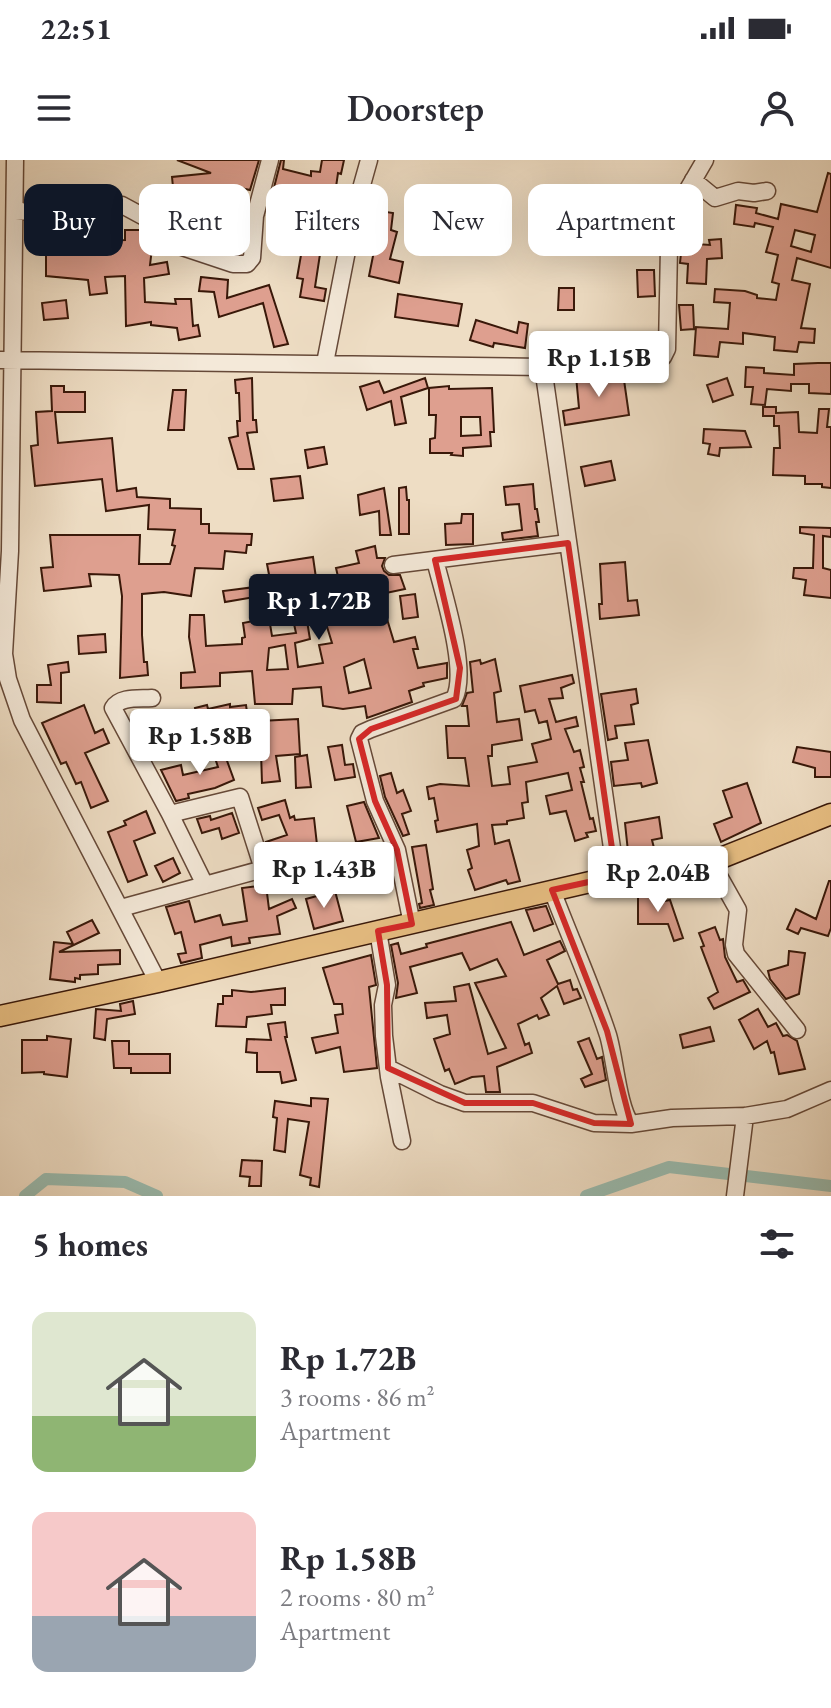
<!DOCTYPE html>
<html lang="en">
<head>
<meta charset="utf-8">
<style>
  body { margin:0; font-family:"EB Garamond",serif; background:#f2f2f3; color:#2b2b33; height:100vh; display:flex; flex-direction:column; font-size:30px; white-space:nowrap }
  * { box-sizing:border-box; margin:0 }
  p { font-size:26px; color:#7c7c81 }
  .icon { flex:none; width:44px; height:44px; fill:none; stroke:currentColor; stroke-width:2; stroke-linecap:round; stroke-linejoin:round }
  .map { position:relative; height:1036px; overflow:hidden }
  .details { display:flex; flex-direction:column; background:#fff; flex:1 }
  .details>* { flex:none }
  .top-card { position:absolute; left:24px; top:24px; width:784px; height:72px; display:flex; gap:16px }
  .price { position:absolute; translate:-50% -68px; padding:0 18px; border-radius:8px; background:#fff; color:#222; font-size:26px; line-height:52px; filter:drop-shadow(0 2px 4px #0008) }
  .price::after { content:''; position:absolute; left:50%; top:48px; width:24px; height:18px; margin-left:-12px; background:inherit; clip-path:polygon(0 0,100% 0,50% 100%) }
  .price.selected { background:#111827; color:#fff }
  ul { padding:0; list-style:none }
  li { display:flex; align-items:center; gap:24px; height:200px; padding:0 32px }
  li span { display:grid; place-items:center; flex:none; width:224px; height:160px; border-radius:16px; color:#555 }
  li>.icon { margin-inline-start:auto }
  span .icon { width:96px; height:96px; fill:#fffc; stroke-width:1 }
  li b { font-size:34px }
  h2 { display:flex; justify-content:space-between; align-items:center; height:96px; padding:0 32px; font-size:34px }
  .tag { padding:0 28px; border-radius:16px; background:#fff; box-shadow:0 8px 32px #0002; font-size:28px; line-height:72px }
  .tag.selected { background:#111827; color:#fff }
  .status { display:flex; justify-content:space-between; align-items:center; height:56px; padding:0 40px; background:#fff; direction:ltr }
  .status svg { height:22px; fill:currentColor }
  header { display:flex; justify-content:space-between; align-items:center; height:104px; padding:0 32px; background:#fff; font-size:36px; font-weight:600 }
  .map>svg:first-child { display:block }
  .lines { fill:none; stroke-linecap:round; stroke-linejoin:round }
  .canal { stroke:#9abcb0; stroke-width:12 }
  .building { fill:#de9f8f; stroke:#391809; stroke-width:2; fill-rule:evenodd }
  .minor-casing { stroke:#664938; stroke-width:19 }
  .major-casing { stroke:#391809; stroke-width:23 }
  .minor { stroke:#f4e9d9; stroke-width:16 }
  .major { stroke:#e7be82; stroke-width:20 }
  .marked { fill:none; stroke:#d62828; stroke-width:6; stroke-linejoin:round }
</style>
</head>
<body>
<div class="status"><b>22:51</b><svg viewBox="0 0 49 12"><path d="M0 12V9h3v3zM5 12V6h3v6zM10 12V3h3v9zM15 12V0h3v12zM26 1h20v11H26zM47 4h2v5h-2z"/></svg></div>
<header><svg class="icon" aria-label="menu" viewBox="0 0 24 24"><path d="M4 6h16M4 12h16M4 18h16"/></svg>Doorstep<svg class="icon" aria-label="person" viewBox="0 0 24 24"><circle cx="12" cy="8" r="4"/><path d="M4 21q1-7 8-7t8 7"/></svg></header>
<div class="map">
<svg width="831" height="1036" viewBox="0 0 831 1036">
  <rect width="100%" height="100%" fill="#eeddc4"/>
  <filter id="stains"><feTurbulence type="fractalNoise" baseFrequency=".0025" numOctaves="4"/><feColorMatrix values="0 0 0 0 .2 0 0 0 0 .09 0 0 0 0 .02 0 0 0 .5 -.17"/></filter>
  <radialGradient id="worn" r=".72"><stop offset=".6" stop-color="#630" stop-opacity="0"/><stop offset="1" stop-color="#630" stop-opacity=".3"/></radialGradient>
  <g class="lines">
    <path class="canal" d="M25,1036L46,1019L125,1022L157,1036
      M586,1036L669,1007L831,1026"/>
  </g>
  <path class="building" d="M177,0H259L250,30L236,27L229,63L243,64L242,87L205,83L188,77L178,68L179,65L212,75L214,50L190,46L192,30H188V26L173,27L172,17L211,13Z
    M281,0H284L283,9L311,16V11L320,12L322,0H344L341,14L338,13L334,41L325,40L321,68H324L315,127L326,129L324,141L300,137L303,119L297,118L301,95L317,88L302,89V86L296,85L298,70L320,68L267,55Z
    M828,13L831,14V108L797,98L792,120L810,124L801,168L815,169L814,183L799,182L797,192L774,190L775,177L743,173V184L720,182L718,197L694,195L696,167L728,169L730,143L714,142L715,129L745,131L757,135V138L776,140L779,124L772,122L778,95L766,92L773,67L755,63L754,67L734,64L736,45L757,48L756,53L778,59L781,44L817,52ZM795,70L815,75L811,92L791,86Z
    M367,49L393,53L391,70L397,72L390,99L403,102L399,123L369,116L376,81L370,80L375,61L364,60Z
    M62,60V63H70V70H83V76H100V81L125,80V70H141V79L153,80L150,105L167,102L169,114L144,118L145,142L176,144L175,139H191L193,166L198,165L200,176L179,180L177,168L151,165V162L126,166L125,116L105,117L107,133L90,135L88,120L46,116V87H40L39,63Z
    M721,79L722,98L707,99L706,124L687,123L688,104L680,103L682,83L710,85L709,80Z
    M637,110H654L655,136L638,137Z
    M201,117L228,120L227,138L269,125L288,184L274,187L263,143L219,157L214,132L199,131Z
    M559,128H574V150H558Z
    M398,134L462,144L458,166L395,157Z
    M66,140L68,158L44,160L42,143Z
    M679,145H693L694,169L681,170Z
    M476,160L517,173L519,162L528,164L525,188L494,183L493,187L470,180Z
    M818,203H831V234L809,233V224H791V231L767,229L765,245L751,244L753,227H745L746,207L764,208V213L794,215V204Z
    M623,213L629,255L565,265L563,251L579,248L576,216Z
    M252,218L253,260H256L257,272L247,273L254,309H238L229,278L238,276L237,261H240L239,233H236L235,220Z
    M425,218L428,228L401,237L406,263L395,265L391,241L367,250L360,227L379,221L384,233Z
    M727,218L733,235L713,242L707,225Z
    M51,226H64V232H85V252H55L58,283L112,278L117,331L136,328L137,337L170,339V348L201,349V364H209V373L252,374L251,385H247L246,393L225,391L223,409L195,408L191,436L164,432L142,434V475L144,502H147L148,515L120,518L122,436L119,415L89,414L91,426L44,431L41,408L53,407L50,375H140L139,404H170L175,386L172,385L175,370L148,369L149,345L106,351L102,319L35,326L31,286L38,285L36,252L52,251Z
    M449,226V229L492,228L494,272H490L491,286L463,288V296L451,295L452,293H430V279L435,278L436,255H429V228ZM461,257H480L481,275L461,276Z
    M173,230H186L184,270H168Z
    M763,247H776V253L798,252L799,272L817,273L819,249H829L827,267H831V328L822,327V324H805V316L773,315L774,288H780L779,266H774V256H763Z
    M704,269L745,271L751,287L720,288L719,296L708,294L710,284L703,283Z
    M324,287L327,304L308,308L305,290Z
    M611,301L615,320L585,326L581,307Z
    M300,316L303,338L274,341L271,319Z
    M533,324L535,349H537L539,362H536L538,376L503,380L502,373L522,370L519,344L506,345L504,327Z
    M406,327L407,340H409V374H399V328Z
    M384,328L391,375H380L379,351L360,355L358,335Z
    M462,354H473V384L446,385L445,364L461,363Z
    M800,367L831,368V377L823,376V408L831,410V438L804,435L806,420L793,418L794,408H813L814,375L800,373Z
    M375,386L377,398H385L382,406L384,411L389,415H400L405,429L362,438L369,464L387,459L394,482L415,477L418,489H413L418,508L447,503V518L423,523L424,526L409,531L412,542L367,558L365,546L343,549L323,546L321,527L293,529L292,544H255L252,511L220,513V526L181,528V513L195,512L189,477L190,455H204L206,486L242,484V478L245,477L243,463L269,458L272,476L296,473L289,441L274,443L273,438L261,440L260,436L225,442L223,431L271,425L267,404L313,397L317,425L339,421L336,408L359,403L356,391ZM324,457L332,483L319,485L323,503L298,507L295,483L310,479L307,461ZM285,485L288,509L267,510L269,488ZM364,499L371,528L349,533L344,507Z
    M625,402L628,441L637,440L639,455L600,459L599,444H602L600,404Z
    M415,434L418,457L403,459L400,436Z
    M105,474L106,492L79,494L78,476Z
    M495,499L501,531L494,533L497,562L519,559L522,580L492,585V596H488L492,626L510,624L508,607L537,602L532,584L551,579L547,561L539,563L535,550L525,552L520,526L572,515L574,523L561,528L563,538L549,539L556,562L576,557L578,566L565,569L574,592L580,590L584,607L580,608L584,622H581L590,659L593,658L596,671L586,673L588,677L575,681L566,651L550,654L546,636L572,630L568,613L526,622L528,642L522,643L524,658L507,661V664L492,665L495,684L509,680L520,721L508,724L506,720L475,730L468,710L472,708L467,690L479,686L477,664L437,672L435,661L438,660L434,638L429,639L427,627L440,624L469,626L465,598H448L446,566H469L467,546H462L467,533L473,532L470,502L480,500L481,504Z
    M68,502L69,512L61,513V543L37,542V525H51L48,505Z
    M636,529L638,543L631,545L634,564L615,566L617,578L608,580L601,534Z
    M230,544V547L246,545L248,559L215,564L214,561L199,565L195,548L207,545L208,549Z
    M84,545L95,573L103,569L109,583L85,593L108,641L91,648L81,622L76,624L66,602L61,604L42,563Z
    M298,559L300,594L276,596L280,621L262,623L260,561Z
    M648,580L657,623L642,627L641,623L614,626L611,602L628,600L625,583Z
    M342,585L345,605L353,604L355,617L335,620L328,587Z
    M229,586L233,596L226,598L234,620L215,628L188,634L189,638L176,641L161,610L181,605L183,615L218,607L213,592Z
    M797,587L831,592V617H815V608L793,602Z
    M307,595L311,627L296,628L295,597Z
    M391,613L397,633L403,630L411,651L402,654L409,674L403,676L385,637L380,616Z
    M747,623L761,663L721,682L714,664L732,657L723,631Z
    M285,640L290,658L294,656L295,660L314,658L317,685L293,688L294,690L271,697L266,682L287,675L279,655L262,660L258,648Z
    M364,642L379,678L356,682L347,646Z
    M146,651L155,673L134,681L147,715L128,722L108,672L126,665L124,661Z
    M232,653L239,673L222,679L219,668L202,673L197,659L210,656L211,660Z
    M659,657L662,678L652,680L654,688L645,690L647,698L629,701L625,663Z
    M426,685L433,729L430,730L434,745L420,748L419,744L422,743L412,687Z
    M173,698L180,713L163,722L155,706Z
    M829,721H831V768L828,776L801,768L798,774L787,769L796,749L816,759Z
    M266,725L269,749L292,739L296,748L277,756L280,774L249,778L250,783L232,786L231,777L200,785L202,798L181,803L178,794L186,793L181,772L175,774L166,747L189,741L195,762L220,755L223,765L247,761L242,728Z
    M335,731L343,761L314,769L306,739Z
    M638,736L659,737V742L670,740L683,778L674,781L668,764H638Z
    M546,746L553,764L534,771L526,750Z
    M92,760L99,773L59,792L120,790V804L98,805V814L80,815V819L75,818V822L50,819L54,782L73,784L67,772Z
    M511,762L524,795L560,781L565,791L547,800L558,824L570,820L573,830L577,829L581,838L564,844L557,826L541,838L549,855L539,859L537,855L518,864L525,885L529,883L532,893L497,907L500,932H486L484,916L472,917L455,924L449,909L445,911L434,879L450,874L447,855L427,858L425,843L456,841L454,827L469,824L488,894L506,888L475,823L506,816L497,799L470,810L462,793L410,807L417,833L396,838L398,823L391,785L398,783L401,794L427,787L426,784Z
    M715,767L720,780L723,779L725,797L737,822L743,820L750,832L714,849L708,838L718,832L701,787L704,786L699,773Z
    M789,791L805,793L799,834L786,839L770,819L768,811L788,805Z
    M371,795L376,825L369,827L377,908L344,912L340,887L316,893L312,878L338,873L335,855L343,854L342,844H334L323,808Z
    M285,828V845H271L272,854L247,857L246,867L216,866L218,844H223V836H232V830L251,832Z
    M133,841L135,854L107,859L105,880L94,878L96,849L121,851L120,844Z
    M758,849L768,867L776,863L783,876L787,875L797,881L805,909L779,914L774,892L771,893L767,881L754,889L739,860Z
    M285,862L287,877H285L296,920L282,923L280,912H257V893L246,892L247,879L271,880L268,864Z
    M710,867L714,881L683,888L680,875Z
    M47,876L71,879L67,917L44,914V912L22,913V880H47Z
    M589,878L597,899L602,897L606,920L585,927L581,919L592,914L578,882Z
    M112,881H129V894H170V913H131V908H114Z
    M311,938L328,939L319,1027L310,1025L311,1018L300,1015L309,962L288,959L285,992L274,990L277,958L273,957L275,941L311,946Z
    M242,1000L262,1001L261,1026H249L250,1017L240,1016Z"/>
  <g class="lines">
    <defs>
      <path id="minor" d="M15,0L10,391L4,494L8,519L22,560L158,822
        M693,20L715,38L738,31L754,33L767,31
        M15,52L122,45L159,65L182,87L233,104H247L252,98L255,56L270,0
        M0,200L543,207L616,716
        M325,203L355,50L369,0
        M543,207L645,201L663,197L667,189L669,87L684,36L705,0
        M393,405L568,383
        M152,538C139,539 120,536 113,548L170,654L205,725
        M711,702L738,750L734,785L736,794L797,870
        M552,730C570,778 592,826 608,875C615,898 618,947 631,964L672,958L745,956L787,949L831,930
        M121,748L263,709L240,637L170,654
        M412,764L397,690L375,641L359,579L362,573L371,569L454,539C469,511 443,433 435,400
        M378,771L387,825L383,845L384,876L389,917L402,981
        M388,908L440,934L465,943H533L594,963L631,964
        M735,1036L745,956"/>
      <path id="major" d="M0,856L158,822L616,716L711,702L831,654"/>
    </defs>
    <use href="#minor" class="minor-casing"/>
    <use href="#major" class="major-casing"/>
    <use href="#minor" class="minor"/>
    <use href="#major" class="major"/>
  </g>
  <path class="marked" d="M568,383L616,716L552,730L607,871L631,964L594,963L533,943H465L388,908L387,825L378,771L412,764L397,690L375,641L359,579L371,569L456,539L460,508L435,400Z"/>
  <rect width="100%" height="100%" filter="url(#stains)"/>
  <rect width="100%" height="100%" fill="url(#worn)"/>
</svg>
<b class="price" style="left:599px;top:239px">Rp 1.15B</b>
<b class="price selected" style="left:319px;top:482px">Rp 1.72B</b>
<b class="price" style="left:200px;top:617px">Rp 1.58B</b>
<b class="price" style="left:324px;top:750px">Rp 1.43B</b>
<b class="price" style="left:658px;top:754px">Rp 2.04B</b>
<div class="top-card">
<a class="tag selected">Buy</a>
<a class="tag">Rent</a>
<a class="tag">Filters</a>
<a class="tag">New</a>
<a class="tag">Apartment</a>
</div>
</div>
<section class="details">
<h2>5 homes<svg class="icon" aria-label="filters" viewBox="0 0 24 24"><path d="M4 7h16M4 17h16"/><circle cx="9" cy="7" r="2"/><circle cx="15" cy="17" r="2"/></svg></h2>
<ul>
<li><span style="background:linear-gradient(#dfe7d0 65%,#8fb573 0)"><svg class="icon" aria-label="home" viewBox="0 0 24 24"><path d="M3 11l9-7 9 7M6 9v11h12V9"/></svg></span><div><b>Rp 1.72B</b><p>3 rooms · 86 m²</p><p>Apartment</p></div></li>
<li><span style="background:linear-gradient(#f6c9c9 65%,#9aa5b1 0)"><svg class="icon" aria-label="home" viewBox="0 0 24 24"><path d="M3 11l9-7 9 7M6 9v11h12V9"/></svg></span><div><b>Rp 1.58B</b><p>2 rooms · 80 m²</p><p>Apartment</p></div></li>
</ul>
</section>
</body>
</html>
